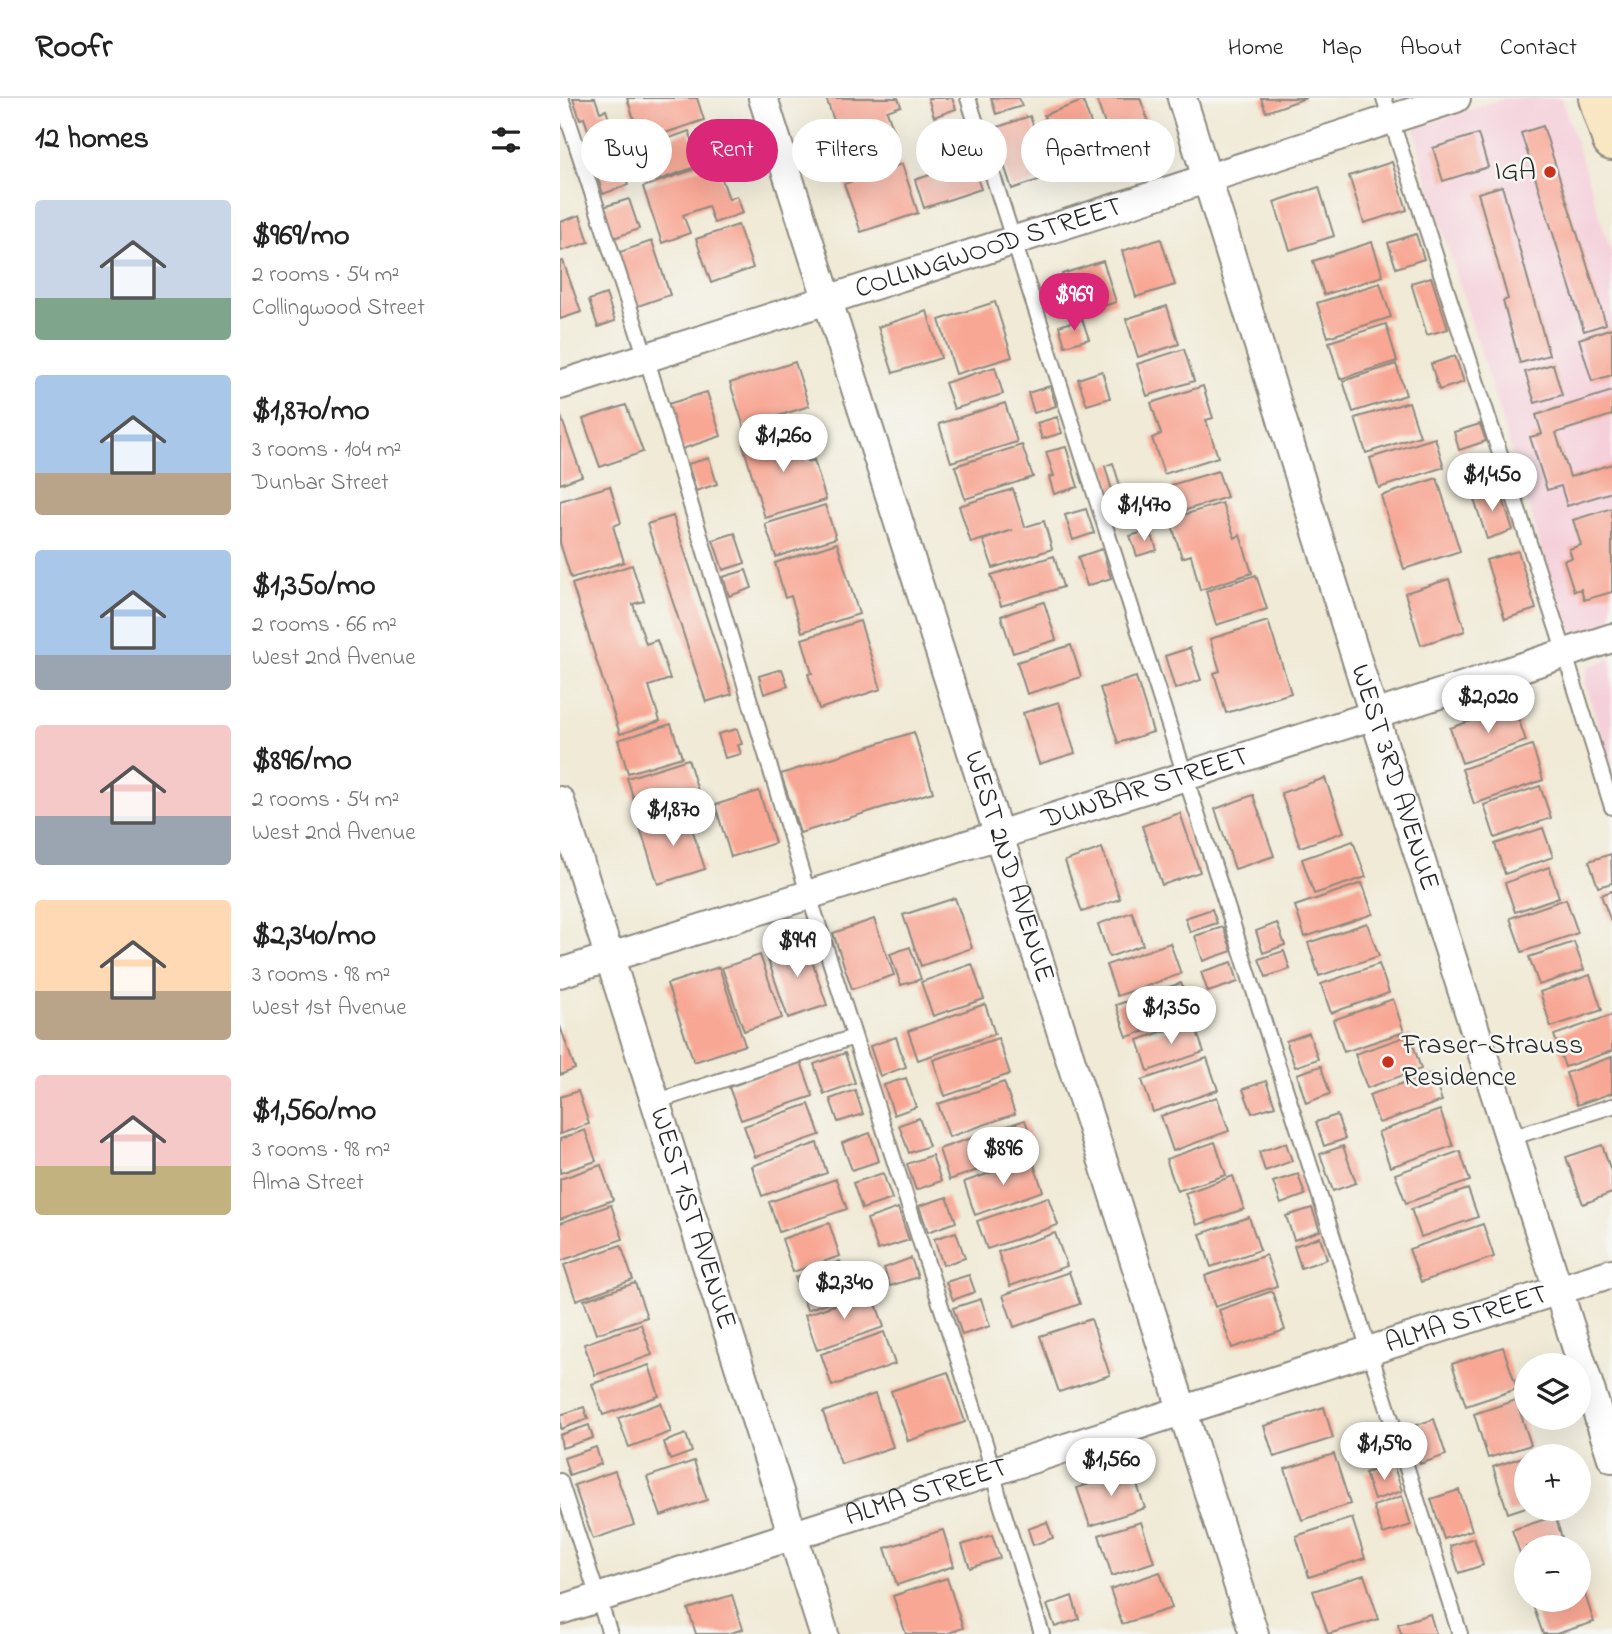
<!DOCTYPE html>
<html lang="en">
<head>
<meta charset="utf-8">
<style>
  body { margin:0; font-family:"Indie Flower",sans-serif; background:#f2f2f2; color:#222; height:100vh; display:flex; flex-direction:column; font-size:26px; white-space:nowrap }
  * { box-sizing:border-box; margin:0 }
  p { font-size:23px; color:#767676 }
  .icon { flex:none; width:38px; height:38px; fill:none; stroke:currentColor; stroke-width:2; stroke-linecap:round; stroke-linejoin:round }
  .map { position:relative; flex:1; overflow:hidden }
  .sheet { display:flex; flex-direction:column; background:#fff; width:560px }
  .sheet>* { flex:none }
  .top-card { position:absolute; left:21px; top:21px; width:665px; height:63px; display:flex; gap:14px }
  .tools { position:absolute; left:954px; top:1255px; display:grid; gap:14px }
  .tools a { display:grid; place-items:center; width:77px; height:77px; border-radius:50%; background:#fff; box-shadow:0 7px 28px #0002; font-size:35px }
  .price { position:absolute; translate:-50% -60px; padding:0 16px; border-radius:24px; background:#fff; color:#222; font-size:23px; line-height:46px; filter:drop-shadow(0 2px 4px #0008) }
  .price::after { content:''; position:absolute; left:50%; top:42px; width:21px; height:16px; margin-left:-10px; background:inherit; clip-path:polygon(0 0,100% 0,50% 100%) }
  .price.current { background:#db2777; color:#fff }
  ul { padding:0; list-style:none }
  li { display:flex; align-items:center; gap:21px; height:175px; padding:0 35px }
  li span { display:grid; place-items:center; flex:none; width:196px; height:140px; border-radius:7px; color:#555 }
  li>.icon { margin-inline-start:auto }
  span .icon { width:84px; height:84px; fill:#fffc; stroke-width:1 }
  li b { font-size:30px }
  h2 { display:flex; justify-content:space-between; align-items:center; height:84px; padding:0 35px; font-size:30px }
  .pill { padding:0 24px; border-radius:32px; background:#fff; box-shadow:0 7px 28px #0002; font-size:24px; line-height:63px }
  .pill.current { background:#db2777; color:#fff }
  header { display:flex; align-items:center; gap:42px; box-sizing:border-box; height:98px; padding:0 35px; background:#fff; border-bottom:2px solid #e0e0e0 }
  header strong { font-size:33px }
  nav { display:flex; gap:38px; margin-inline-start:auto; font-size:24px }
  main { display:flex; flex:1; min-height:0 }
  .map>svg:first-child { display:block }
  .built { fill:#f5cfda }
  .building { fill:#f8a794 }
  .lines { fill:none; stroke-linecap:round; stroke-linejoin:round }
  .service-casing { stroke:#8e8a80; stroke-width:18 }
  .minor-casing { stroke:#8e8a80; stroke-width:32 }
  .secondary-casing { stroke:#8e8a80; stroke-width:42 }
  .service { stroke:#fff; stroke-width:14 }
  .minor { stroke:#fff; stroke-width:28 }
  .secondary { stroke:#f9e7c3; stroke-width:38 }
  .poi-dot { fill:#c8321e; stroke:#f6f6f2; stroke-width:2.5 }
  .labels { text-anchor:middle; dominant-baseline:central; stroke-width:5; stroke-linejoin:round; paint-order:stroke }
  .poi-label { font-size:28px; fill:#2b2b2b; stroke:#f6f6f2; text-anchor:end }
  .street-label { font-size:28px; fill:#2b2b2b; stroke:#f6f6f2 }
</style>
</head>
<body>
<header>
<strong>Roofr</strong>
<nav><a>Home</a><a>Map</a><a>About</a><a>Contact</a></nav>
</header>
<main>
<section class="sheet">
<h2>12 homes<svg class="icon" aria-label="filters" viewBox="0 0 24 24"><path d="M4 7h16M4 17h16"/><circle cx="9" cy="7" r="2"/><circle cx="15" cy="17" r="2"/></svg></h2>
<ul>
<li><span style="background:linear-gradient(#c9d6e8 70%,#7fa58c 0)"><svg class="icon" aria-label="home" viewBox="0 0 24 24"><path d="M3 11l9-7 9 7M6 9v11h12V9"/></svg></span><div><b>$969/mo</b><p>2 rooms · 54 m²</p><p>Collingwood Street</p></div></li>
<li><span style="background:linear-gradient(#a9c7e8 70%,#b9a48a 0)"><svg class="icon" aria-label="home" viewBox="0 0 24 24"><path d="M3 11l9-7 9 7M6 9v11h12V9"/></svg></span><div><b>$1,870/mo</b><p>3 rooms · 104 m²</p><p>Dunbar Street</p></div></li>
<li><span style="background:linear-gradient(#a9c7e8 75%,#9aa5b1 0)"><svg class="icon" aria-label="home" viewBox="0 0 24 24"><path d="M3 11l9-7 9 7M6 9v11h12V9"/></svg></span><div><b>$1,350/mo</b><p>2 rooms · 66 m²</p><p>West 2nd Avenue</p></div></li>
<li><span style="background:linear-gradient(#f6c9c9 65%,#9aa5b1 0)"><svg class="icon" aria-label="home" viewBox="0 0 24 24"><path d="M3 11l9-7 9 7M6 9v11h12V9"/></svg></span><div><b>$896/mo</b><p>2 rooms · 54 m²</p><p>West 2nd Avenue</p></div></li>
<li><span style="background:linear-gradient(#ffd9b3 65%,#b9a48a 0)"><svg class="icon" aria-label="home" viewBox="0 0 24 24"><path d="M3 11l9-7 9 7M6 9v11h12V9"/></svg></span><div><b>$2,340/mo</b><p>3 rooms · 98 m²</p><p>West 1st Avenue</p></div></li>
<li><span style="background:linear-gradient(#f6c9c9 65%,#c2b280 0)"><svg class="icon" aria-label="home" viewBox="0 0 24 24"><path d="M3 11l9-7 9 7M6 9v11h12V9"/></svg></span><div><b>$1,560/mo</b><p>3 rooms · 98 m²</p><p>Alma Street</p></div></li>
</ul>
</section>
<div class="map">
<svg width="1052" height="1536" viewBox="0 0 1052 1536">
  <rect width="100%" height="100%" fill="#f6f6f2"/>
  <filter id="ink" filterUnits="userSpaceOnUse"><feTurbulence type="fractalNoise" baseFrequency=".0143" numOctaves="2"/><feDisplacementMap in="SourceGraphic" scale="14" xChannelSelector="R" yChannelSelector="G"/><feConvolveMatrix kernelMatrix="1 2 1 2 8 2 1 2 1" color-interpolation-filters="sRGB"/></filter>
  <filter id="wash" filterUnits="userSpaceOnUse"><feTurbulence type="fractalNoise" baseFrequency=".00686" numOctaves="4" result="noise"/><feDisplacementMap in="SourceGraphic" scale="28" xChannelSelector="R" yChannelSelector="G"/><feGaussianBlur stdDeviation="1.57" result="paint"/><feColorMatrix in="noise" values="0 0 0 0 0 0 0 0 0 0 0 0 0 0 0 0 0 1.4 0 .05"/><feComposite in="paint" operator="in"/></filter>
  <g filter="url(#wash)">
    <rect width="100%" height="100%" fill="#f0ead6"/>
    <path class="built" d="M945,0H1000L1003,4L1052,156V525L1017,536L1003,520L861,62L855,30Z
      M1052,560V670L1025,584L1028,569Z"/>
    <g id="blocks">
      <path class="building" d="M13,0H35L40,14L46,12L53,33L31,40L24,20L20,21Z
        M67,0H137L144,22L81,43Z
        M266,0H338L341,8L327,13L337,42L287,59Z
        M368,0H392L396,11L374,19Z
        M431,0H459L462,8L436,16Z
        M536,0H580L597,48L557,62Z
        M701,0H746L706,14Z
        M523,3L542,57L502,70L484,17Z
        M470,18L490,78L452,91L432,31Z
        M983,28L1046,226L1024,233L961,35Z
        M405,29L414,53L389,62L381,37Z
        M129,33L141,67L96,83L85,49Z
        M918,36L928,69L883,83L873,50Z
        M55,50L68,87L43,96L31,59Z
        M411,63L421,91L364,110L355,82Z
        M156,64L169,101L177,98L183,115L154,125L148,108L123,117L130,135L102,145L83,89Z
        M832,64L847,112L804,125L789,78Z
        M342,66L358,115L301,134L284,86Z
        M942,88L989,257L960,265L943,203L948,201L918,95Z
        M759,89L774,138L730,152L714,104Z
        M69,101L79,131L54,140L43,109Z
        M20,117L29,144L1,153L0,124Z
        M178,127L193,170L151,185L136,141Z
        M856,136L864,161L836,170L828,145Z
        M601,141L615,187L576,199L562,153Z
        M92,143L110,197L75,209L57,155Z
        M812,144L823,178L764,197L753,163Z
        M3,163L21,214L0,221V164Z
        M543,163L556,204L515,217L502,176Z
        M871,179L888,231L867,237L851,185Z
        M820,185L831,219L768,239L757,205Z
        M46,196L55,223L38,229L29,202Z
        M435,204L452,259L396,276L379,222Z
        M607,208L619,246L578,259L566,221Z
        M367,213L381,260L333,275L318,229Z
        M522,221L529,241L505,248L499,228Z
        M826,226L837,263L780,281L769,244Z
        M1052,230V277L1032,283L1019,241Z
        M624,251L634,283L587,298L577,266Z
        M895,258L904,284L879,292L871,266Z
        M235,264L249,308L184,329L170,285Z
        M836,266L846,297L793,314L783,283Z
        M993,266L1002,297L975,305L965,274Z
        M435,269L443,296L394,311L385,285Z
        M542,273L550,300L527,307L518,281Z
        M490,288L496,308L474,315L468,295Z
        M643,288L653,320L646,322L658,359L604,376L592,340L601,336L591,305Z
        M1052,293V317L996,335L1010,379L1052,366V394L1007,408L1001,388L987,392L970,339L982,336L976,317Z
        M147,294L161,338L119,352L105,307Z
        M849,304L860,338L806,355L795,320Z
        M445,305L457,344L391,364L379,326Z
        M66,307L83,354L40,369L23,321Z
        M0,316L22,378L0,386Z
        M497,319L502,335L482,341L477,325Z
        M920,326L926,343L899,352L894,334Z
        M236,331L247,364L254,362L266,402L205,420L183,347Z
        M875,340L884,369L819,390L810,360Z
        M462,347L473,379L405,401L395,368Z
        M506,349L518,389L494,396L489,379L494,378L486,354Z
        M149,360L157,386L136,393L128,366Z
        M928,364L933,381L912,388L907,371Z
        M553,365L562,394L553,396L545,368Z
        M658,373L667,399L620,414L611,387Z
        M877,380L900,453L844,471L821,398Z
        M50,388L61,425L53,428L64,464L11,480L0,445V403Z
        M934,388L939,402L943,401L953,432L927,441L912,395Z
        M453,391L465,429L484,423L492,451L433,470L423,442L453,432L411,445L399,408Z
        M582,391L591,419L565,427L556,400Z
        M662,405L675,440L680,437L692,475L640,492L631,457L622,460L610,421Z
        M265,407L276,440L216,459L205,426Z
        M1052,410V494L1024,502L1021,491L1014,493L1004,462L1012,460L1009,451L1021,447L1013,422Z
        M526,411L534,435L513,442L505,417Z
        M113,418L172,596L146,604L87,426Z
        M590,432L597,452L577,458L570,438Z
        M175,435L185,465L163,472L153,442Z
        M277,445L299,516L242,534L231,498L225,500L215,465Z
        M542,451L551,480L527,488L518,459Z
        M958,453L976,511L945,521L926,462Z
        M494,458L503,489L441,508L431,477Z
        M72,467L84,503L73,506L86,546L97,542L110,581L89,588L100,623L60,636L12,486Z
        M186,472L192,490L169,498L163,479Z
        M696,477L707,511L656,527L646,493Z
        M889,481L905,533L861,547L845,495Z
        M484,504L496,542L453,555L441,518Z
        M300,523L321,591L259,611L248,576L252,575L242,541Z
        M708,523L731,595L666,615L654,575L660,573L650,541Z
        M511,547L521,579L467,596L457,564Z
        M630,550L641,582L615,591L605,558Z
        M222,571L228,588L204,596L199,578Z
        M576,579L593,634L558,645L540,590Z
        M499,604L515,655L479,666L463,615Z
        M954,608L966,643L902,665L890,630Z
        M111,626L122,659L68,675L58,642Z
        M177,631L182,646L178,647L181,656L165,660L158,636Z
        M354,634L373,694L240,735L221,676Z
        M972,647L983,682L914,706L902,671Z
        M128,661L140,699L79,718L67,680Z
        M765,680L784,734L740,749L721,695Z
        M980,688L991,720L935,740L924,707Z
        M199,693L215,745L171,759L155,707Z
        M693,697L714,758L675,771L655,711Z
        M127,715L145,771L98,786L80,730Z
        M620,715L640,774L602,787L582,728Z
        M983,730L993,759L945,776L935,746Z
        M793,743L806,779L754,796L742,761Z
        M542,750L560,801L522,814L505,763Z
        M1051,756L1052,785L1038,789L1029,763Z
        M989,769L999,799L955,814L945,785Z
        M802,785L813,816L745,839L735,808Z
        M1052,793V826L1041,797Z
        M395,800L412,850L361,868L343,817Z
        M1006,801L1018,835L962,854L950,820Z
        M652,811L657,825L630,834L625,820Z
        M572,814L583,847L549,859L538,826Z
        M314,821L334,877L292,891L273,835Z
        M717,825L725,847L703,855L696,833Z
        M807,825L819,858L759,878L748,845Z
        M663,829L672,853L643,863L635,838Z
        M245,842L267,907L228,920L206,856Z
        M1014,844L1024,872L979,887L969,859Z
        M610,845L621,876L557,898L546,867Z
        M350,849L361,881L341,887L330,856Z
        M724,853L730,871L706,879L699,861Z
        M200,857L222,920L184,933L162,870Z
        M672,864L678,884L648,894L641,874Z
        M412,866L424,901L373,918L361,884Z
        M819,866L829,895L771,915L761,886Z
        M159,869L185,947L134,964L107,886Z
        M1030,877L1042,912L991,929L980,894Z
        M621,885L632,917L567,939L556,907Z
        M833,901L844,934L784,954L773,922Z
        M425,906L435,936L358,962L348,933Z
        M1052,917V953L1005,969L994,937Z
        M633,923L644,954L588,973L578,942Z
        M0,928L15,971L0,977Z
        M749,935L758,961L735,969L726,943Z
        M850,937L861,971L807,990L795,956Z
        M336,939L346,969L320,978L310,948Z
        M438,940L450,976L385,998L373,962Z
        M285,955L295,985L264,996L254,966Z
        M1052,959V995L1017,1007L1006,975Z
        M647,960L658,992L593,1014L582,982Z
        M241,964L253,998L181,1022L169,989Z
        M761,968L770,996L746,1005L737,976Z
        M872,975L882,1003L819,1025L809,997Z
        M346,980L356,1009L334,1017L324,987Z
        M706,983L715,1008L692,1015L683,991Z
        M444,984L455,1016L389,1039L378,1006Z
        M295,992L303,1016L278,1024L270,1001Z
        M18,993L29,1026L0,1036V999Z
        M657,999L669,1033L613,1053L601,1018Z
        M249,1006L260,1037L195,1059L184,1028Z
        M880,1012L893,1048L830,1069L818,1034Z
        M777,1017L785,1041L764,1048L756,1024Z
        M359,1020L369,1048L349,1055L339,1027Z
        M465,1022L476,1052L389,1082L379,1051Z
        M25,1032L36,1063L0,1075V1041Z
        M310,1035L319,1063L292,1072L282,1045Z
        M655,1044L666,1077L617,1093L606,1061Z
        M257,1045L267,1075L202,1098L192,1068Z
        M726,1045L732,1063L705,1073L699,1054Z
        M1042,1047L1052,1076V1095L1023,1106L1006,1059Z
        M783,1048L796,1085L773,1093L760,1056Z
        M900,1053L910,1083L846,1105L835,1076Z
        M372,1057L381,1083L356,1092L347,1066Z
        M472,1061L483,1093L415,1117L404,1084Z
        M41,1067L53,1102L0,1121V1081Z
        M323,1075L332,1101L302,1111L293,1085Z
        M738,1076L745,1097L721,1106L713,1084Z
        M673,1078L684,1111L637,1127L625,1095Z
        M276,1081L287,1111L219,1134L209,1104Z
        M908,1091L918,1119L861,1139L851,1111Z
        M387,1099L396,1124L368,1134L359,1108Z
        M488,1099L498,1127L427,1151L417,1123Z
        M51,1107L63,1141L0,1163V1125Z
        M338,1110L349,1142L318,1152L307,1121Z
        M752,1110L760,1133L734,1142L726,1118Z
        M689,1119L700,1152L651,1169L640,1136Z
        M269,1125L280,1158L233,1174L222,1141Z
        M923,1126L934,1159L861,1184L849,1151Z
        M396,1134L405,1160L383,1167L374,1141Z
        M495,1135L507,1168L450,1188L438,1154Z
        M760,1139L767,1161L741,1170L734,1148Z
        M61,1147L73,1182L16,1202L4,1167Z
        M706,1157L717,1188L655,1209L645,1178Z
        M351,1160L358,1179L330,1188L324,1170Z
        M280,1163L291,1196L247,1212L235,1179Z
        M509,1174L520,1206L454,1229L443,1197Z
        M409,1177L415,1194L393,1202L386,1184Z
        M75,1185L87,1219L36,1236L24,1202Z
        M712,1193L725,1232L672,1250L659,1212Z
        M312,1194L324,1229L257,1252L245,1217Z
        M421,1201L430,1228L402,1237L393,1210Z
        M531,1221L550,1277L499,1294L480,1238Z
        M81,1226L92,1257L35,1277L24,1246Z
        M324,1234L335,1266L272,1288L261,1256Z
        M943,1249L957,1291L906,1308L892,1266Z
        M89,1267L99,1298L43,1317L32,1286Z
        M388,1274L405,1324L348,1343L331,1293Z
        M315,1296L333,1349L281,1366L263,1314Z
        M956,1302L971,1347L928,1360L914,1316Z
        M101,1305L111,1334L69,1349L58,1320Z
        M24,1309L28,1321L1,1331L0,1317Z
        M764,1309L773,1340L714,1359L704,1328Z
        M874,1321L886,1357L860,1366L848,1330Z
        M29,1327L33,1340L2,1350L0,1337Z
        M126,1336L132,1354L110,1362L104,1344Z
        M36,1349L41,1366L9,1377L4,1360Z
        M774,1356L790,1406L742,1422L725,1371Z
        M966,1358V1409L948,1415L933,1369Z
        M134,1363L147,1402L101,1418L87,1379Z
        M833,1366L842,1393L814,1402L805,1375Z
        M572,1372L585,1410L530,1428L517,1390Z
        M55,1373L74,1427L33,1441L14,1387Z
        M899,1392L912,1432L884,1441L871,1401Z
        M842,1398L851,1427L823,1436L813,1408Z
        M995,1418L1005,1449H966V1473L952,1432Z
        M792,1420L805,1460L749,1479L736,1438Z
        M487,1424L493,1440L473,1447L468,1431Z
        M581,1424L594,1464L552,1478L539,1437Z
        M383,1432L394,1468L337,1487L325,1450Z
        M432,1437L440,1460L410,1470L402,1447Z
        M914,1440L923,1467L899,1475L890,1448Z
        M600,1474L612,1510L562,1526L550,1491Z
        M804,1477L819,1521L768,1536L753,1493Z
        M1019,1478L1034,1524L996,1536H983L971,1502H1018Z
        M387,1480L403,1530L386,1536H346L333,1498Z
        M172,1497L183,1531L168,1536H136L128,1511Z
        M512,1498L519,1521L495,1529L487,1507Z
        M870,1516L876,1536H841L838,1526Z"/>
    </g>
  </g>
  <g filter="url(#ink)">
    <use href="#blocks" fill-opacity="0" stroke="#8e8a80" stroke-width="2"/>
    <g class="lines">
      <defs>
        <path id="service" d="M1,0L91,275L243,779L426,1348L440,1403L482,1536
          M408,0L900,1536
          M824,0L999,537L1052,709
          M95,1004L294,939
          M950,1040L1052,1008
          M0,1383L50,1536"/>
        <g id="minor">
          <path id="s1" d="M203,0L694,1536"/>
          <path id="s2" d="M622,0L808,598L1052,1360"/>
          <path id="s3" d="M0,287C299,191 598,98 896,0"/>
          <path id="s4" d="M0,703L264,1536"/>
          <path id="s5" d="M0,875L626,678L1052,540"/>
          <path id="s6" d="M0,1512L1052,1175"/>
        </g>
        <path id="secondary" d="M1038,0L1052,43"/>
      </defs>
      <use href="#service" class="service-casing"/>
      <use href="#minor" class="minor-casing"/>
      <use href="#secondary" class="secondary-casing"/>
      <use href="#service" class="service"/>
      <use href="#minor" class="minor"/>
      <use href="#secondary" class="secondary"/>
    </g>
  </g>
  <g class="poi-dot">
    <circle cx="990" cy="74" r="7"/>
    <circle cx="828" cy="964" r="7"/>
  </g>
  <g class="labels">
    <g class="poi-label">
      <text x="976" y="74">IGA</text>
      <text x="842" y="948" text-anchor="start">Fraser-Strauss<tspan x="842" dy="32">Residence</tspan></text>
    </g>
    <g class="street-label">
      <text stroke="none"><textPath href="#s3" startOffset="450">COLLINGWOOD STREET</textPath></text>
      <text stroke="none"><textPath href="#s2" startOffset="712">WEST 3RD AVENUE</textPath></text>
      <text stroke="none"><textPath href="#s5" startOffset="614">DUNBAR STREET</textPath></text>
      <text stroke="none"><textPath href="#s1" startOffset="807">WEST 2ND AVENUE</textPath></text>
      <text stroke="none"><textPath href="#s4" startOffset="438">WEST 1ST AVENUE</textPath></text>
      <text stroke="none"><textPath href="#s6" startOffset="952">ALMA STREET</textPath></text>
      <text stroke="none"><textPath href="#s6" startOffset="385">ALMA STREET</textPath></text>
    </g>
  </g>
</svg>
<div class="tools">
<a><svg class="icon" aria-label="layers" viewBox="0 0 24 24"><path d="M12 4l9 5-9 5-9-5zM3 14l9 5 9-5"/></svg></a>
<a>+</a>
<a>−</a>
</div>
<b class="price current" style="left:514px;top:235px">$969</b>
<b class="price" style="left:223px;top:376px">$1,260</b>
<b class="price" style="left:932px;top:415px">$1,450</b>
<b class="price" style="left:584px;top:445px">$1,470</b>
<b class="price" style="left:928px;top:637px">$2,020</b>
<b class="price" style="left:113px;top:750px">$1,870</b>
<b class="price" style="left:237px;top:881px">$949</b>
<b class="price" style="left:611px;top:948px">$1,350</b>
<b class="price" style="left:443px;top:1089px">$896</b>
<b class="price" style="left:284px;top:1223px">$2,340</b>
<b class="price" style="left:824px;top:1384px">$1,590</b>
<b class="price" style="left:551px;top:1400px">$1,560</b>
<div class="top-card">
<a class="pill">Buy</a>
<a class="pill current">Rent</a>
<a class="pill">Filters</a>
<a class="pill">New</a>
<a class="pill">Apartment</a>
</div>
</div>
</main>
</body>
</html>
